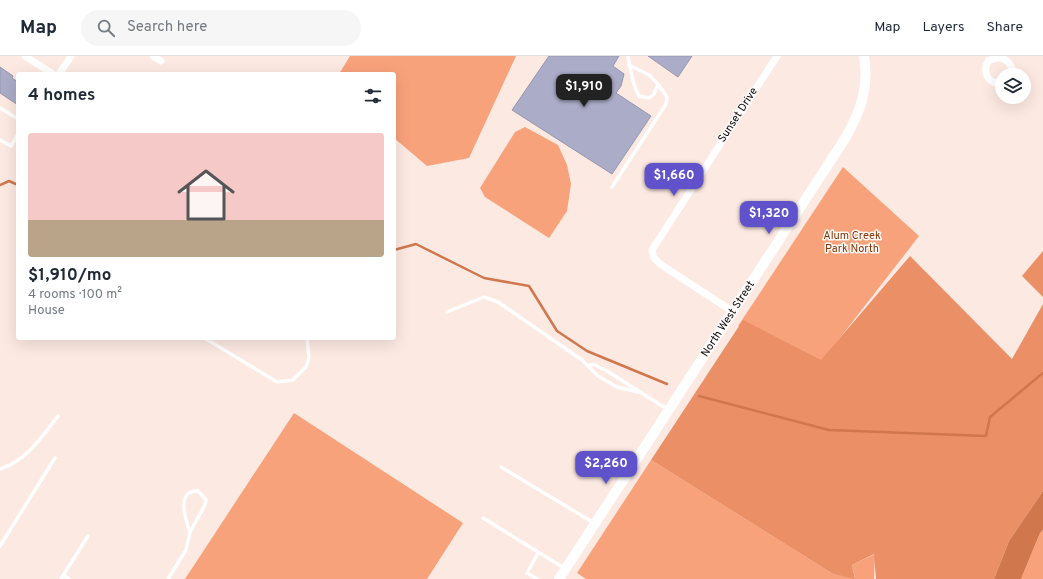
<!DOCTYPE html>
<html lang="en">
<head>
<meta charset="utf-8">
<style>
  body { margin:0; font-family:Overpass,sans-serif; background:#f6f6f7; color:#1f2937; height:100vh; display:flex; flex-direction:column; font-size:15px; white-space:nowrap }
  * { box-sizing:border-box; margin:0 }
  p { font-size:13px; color:#747a83 }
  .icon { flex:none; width:22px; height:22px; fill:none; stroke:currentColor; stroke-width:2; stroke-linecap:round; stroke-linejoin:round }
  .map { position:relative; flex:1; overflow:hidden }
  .side { position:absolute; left:16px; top:16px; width:380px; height:268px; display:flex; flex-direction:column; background:#fff; border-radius:4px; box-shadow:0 4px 16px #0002 }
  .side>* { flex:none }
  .controls { position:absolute; left:995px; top:12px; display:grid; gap:8px }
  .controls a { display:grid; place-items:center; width:36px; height:36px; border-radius:50%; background:#fff; box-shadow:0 4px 16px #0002; font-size:20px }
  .price { position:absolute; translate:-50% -34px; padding:0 9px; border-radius:8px; background:#6052cb; color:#fff; font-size:13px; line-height:26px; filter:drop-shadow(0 1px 2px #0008) }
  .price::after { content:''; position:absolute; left:50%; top:24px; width:12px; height:9px; margin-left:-6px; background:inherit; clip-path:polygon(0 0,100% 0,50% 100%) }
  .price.on { background:#222; color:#fff }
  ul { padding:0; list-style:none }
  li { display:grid; align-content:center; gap:8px; height:212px; padding:0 12px }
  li+li { border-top:1px solid #e0e1e3 }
  li span { display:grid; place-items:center; height:124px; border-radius:4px; color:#555 }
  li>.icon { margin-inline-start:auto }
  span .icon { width:72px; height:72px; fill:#fffc; stroke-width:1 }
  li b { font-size:17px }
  h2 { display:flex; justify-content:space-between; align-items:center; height:48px; padding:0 12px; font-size:17px }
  header { display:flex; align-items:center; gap:24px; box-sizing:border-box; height:56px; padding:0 20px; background:#fff; border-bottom:1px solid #e0e1e3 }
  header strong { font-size:19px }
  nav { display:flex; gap:22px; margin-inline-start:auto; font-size:14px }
  .search { width:280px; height:36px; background:#f6f6f7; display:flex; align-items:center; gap:10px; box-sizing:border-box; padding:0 14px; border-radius:22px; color:#747a83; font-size:15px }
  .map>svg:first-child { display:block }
  .green { fill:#f8a27b }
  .forest { fill:#ea8f66 }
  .water { fill:#d0774e }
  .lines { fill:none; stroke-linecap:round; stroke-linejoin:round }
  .stream { stroke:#d0774e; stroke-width:2.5 }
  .building { fill:#abacc7; stroke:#9596b0 }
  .lane { stroke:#fff; stroke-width:3.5 }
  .street { stroke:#fff; stroke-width:7 }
  .secondary { stroke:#fff; stroke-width:10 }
  .labels { text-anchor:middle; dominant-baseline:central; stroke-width:3; stroke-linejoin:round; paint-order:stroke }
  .street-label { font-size:11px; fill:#130906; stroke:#fbfbfb }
  .park-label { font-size:11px; fill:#853401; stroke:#fbfbfb }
</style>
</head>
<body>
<header>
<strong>Map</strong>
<div class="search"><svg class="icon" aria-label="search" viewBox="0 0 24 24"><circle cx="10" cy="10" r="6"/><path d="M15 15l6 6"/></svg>Search here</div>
<nav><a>Map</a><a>Layers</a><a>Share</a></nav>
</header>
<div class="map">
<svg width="1043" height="523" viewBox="0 0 1043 523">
  <rect width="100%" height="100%" fill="#fce9e2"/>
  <path class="green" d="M350,0H516L469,102L427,110L394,82V18H339Z
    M525,71L558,89L567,109L571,128L567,155L549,182L485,141L480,132L515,76Z
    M843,111L919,180L822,305L738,270Z
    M294,357L463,467L427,523H185Z
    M651,404L833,518L855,522L852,509L875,498L874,523H586L577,517Z
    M1043,474V523H1021L1040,477Z"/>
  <path class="forest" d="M1043,195V241L1022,220Z
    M910,200L1012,303L1043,248V435L1009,485L994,523H876L874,498L852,509L855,523L833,518L651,404L743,264L821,304Z"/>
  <path class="water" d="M1043,435V474L1040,477L1021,523H994L1009,485Z"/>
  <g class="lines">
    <path class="stream" d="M0,129L9,125L18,129
      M394,194L416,188L484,222L529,230L557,275L587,295L667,328
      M699,340L829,374L986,380L990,361L1043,317"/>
  </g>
  <path class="building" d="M549,0H619L613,10L624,18L621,30L616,37L651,60L612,118L512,54Z
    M648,0H692L678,21Z
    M0,11L13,20L12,22L18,26V49L0,37Z"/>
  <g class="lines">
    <path class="lane" d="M628,0C630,13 633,29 639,40L649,42L654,38L658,28L649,19L629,9
      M0,52L18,63
      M0,84L11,90L18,78
      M612,131L666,48L667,41L658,28
      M447,256L484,241L498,246L582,304L598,320L617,331L638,336
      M206,283L277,326L293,324L306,311L309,301L307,282
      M588,309H595L607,315L667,353
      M501,411L594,467
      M0,413C26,405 42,381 58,360
      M483,462L564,512
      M0,490L55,402
      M63,519L69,523
      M61,523L88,480
      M168,523L186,494L190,476L205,449L206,444L198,435C175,434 186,465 190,476
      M537,523L527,517L538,497"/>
    <path class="street" d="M25,0L53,18
      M153,0L161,5
      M59,18L71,0
      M1002,27C988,29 982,16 988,5C998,0 1007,1 1012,12L1011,19
      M732,255L660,208L654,202L652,194L777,0"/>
    <path class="secondary" d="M559,523L846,81C861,54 869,32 864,0"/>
  </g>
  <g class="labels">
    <g class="street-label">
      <text transform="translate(738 59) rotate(-57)">Sunset Drive</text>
      <text transform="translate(728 263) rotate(-57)">North West Street</text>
    </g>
    <g class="park-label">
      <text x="852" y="180">Alum Creek<tspan x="852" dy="13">Park North</tspan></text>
    </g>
  </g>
</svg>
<div class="controls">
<a><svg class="icon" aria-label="layers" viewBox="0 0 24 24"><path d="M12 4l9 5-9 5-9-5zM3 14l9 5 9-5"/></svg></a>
</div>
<b class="price on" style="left:584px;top:52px">$1,910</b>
<b class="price" style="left:674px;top:141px">$1,660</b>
<b class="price" style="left:769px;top:179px">$1,320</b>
<b class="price" style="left:606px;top:429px">$2,260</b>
<section class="side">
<h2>4 homes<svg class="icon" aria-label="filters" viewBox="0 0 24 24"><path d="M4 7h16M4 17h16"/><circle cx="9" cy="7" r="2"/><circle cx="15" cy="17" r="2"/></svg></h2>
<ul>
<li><span style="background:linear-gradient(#f6c9c9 70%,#b9a48a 0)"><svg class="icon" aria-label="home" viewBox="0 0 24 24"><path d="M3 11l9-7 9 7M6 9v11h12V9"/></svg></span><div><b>$1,910/mo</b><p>4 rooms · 100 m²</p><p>House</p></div></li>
</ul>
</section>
</div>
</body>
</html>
